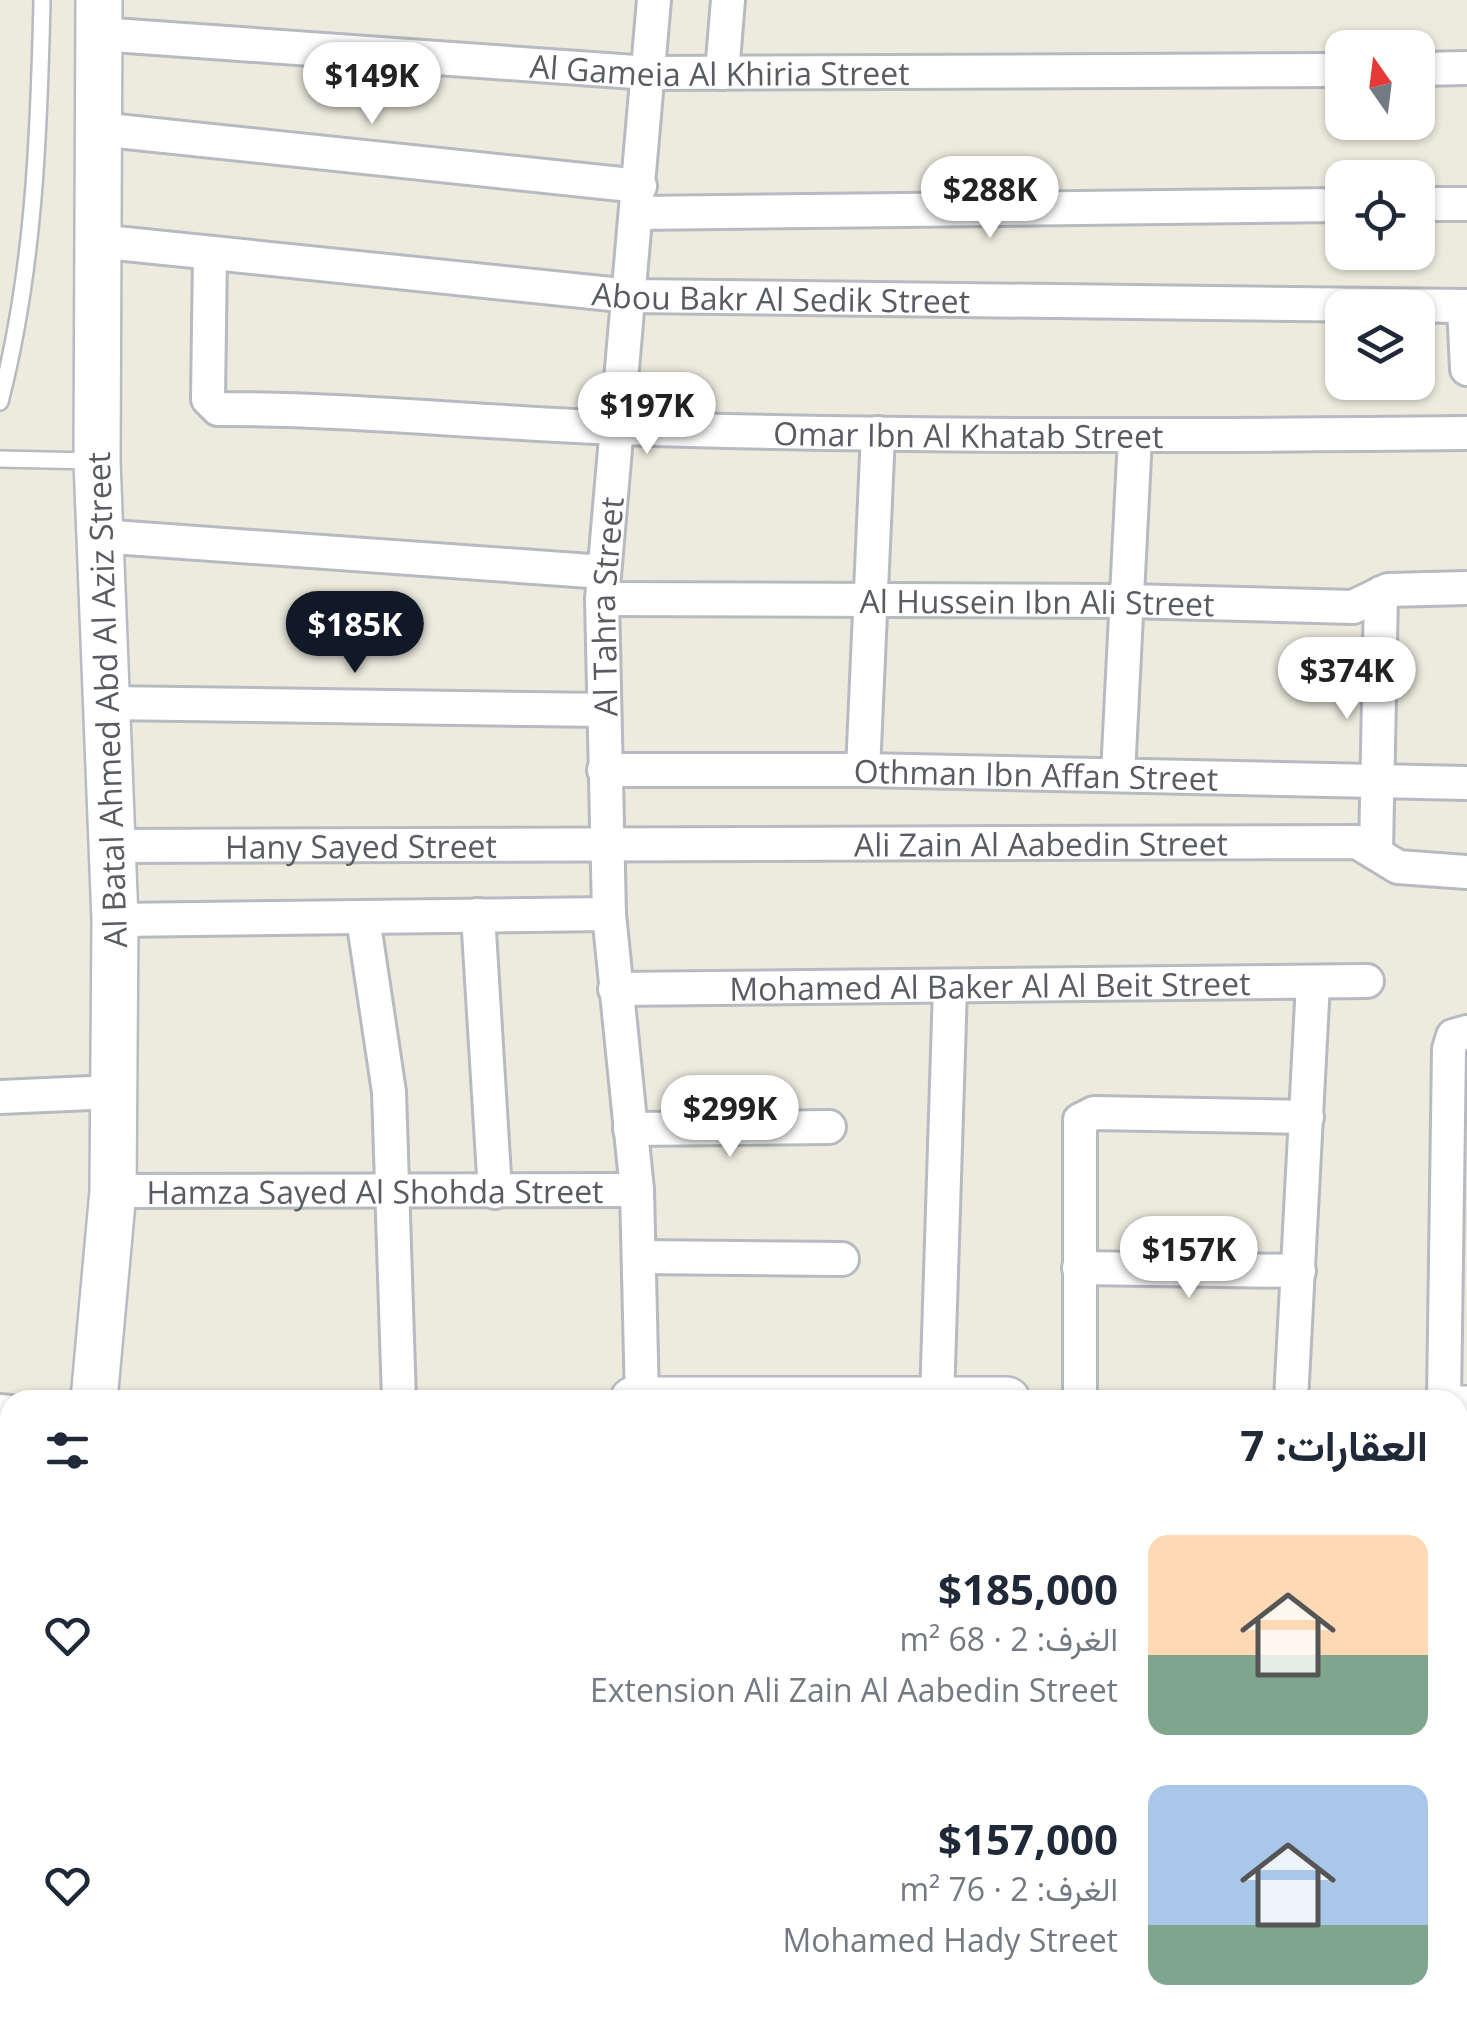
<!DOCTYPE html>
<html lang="ar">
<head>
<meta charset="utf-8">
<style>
  body { margin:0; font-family:"Open Sans",Vazirmatn,sans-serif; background:#f6f6f7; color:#1f2937; direction:rtl; height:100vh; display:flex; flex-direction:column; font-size:38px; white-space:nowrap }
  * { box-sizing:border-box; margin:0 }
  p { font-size:32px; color:#747a83 }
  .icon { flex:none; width:55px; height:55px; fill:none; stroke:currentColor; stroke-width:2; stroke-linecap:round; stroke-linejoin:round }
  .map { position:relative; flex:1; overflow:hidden; direction:ltr }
  .drawer { position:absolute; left:0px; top:1390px; width:1468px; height:640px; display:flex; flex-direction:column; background:#fff; border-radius:30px 30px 0 0; box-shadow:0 2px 8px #0004; direction:rtl }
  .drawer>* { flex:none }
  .needle { width:65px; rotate:346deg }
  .fabs { position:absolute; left:1325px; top:30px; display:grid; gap:20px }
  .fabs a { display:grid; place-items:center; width:110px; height:110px; border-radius:20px; background:#fff; box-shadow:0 2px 8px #0004; font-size:50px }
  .price { position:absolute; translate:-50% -85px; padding:0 22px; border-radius:35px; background:#fff; color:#222; font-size:32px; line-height:65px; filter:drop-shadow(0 2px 5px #0008) }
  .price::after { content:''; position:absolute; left:50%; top:60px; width:30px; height:22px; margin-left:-15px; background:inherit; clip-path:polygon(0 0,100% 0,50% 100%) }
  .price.on { background:#111827; color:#fff }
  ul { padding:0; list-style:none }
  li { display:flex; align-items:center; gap:30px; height:250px; padding:0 40px }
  li span { display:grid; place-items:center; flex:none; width:280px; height:200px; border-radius:20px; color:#555 }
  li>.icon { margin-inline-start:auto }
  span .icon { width:120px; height:120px; fill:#fffc; stroke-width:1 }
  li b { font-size:42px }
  h2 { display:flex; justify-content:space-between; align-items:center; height:120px; padding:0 40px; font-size:42px }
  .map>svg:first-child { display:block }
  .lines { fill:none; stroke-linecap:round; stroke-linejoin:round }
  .lane-casing { stroke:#b7bac0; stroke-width:20 }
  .street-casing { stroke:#b7bac0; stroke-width:38 }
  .secondary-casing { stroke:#b8bbc3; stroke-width:50 }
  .lane { stroke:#fff; stroke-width:15 }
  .street { stroke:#fff; stroke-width:32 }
  .secondary { stroke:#fff; stroke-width:45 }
  .labels { text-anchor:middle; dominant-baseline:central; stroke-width:8; stroke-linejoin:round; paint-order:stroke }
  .street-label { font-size:32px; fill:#585c62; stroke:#fff }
</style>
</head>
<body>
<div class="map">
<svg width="1467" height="2030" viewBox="0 0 1467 2030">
  <rect width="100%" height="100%" fill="#edeade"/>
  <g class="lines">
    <defs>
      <path id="lane" d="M0,402C34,270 39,136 42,0
        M0,459L93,461"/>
      <g id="street">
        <path id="s1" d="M99,34L649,73L1342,70"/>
        <path d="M1418,69L1467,68"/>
        <path d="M722,73L728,0"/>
        <path d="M98,129L640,186"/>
        <path d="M1418,204H1467"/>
        <path d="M637,213L1342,205"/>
        <path id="s2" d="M96,241L631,296L1467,306"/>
        <path id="s3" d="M210,254L208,399L218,409C352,409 486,423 619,428C902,437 1184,436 1467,433"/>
        <path d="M1464,306L1467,369"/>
        <path d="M99,536L604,572"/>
        <path id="s4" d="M602,599L1128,601L1353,607L1388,590L1467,588"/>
        <path d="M106,703L604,710"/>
        <path id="s5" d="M604,770H863L1467,783"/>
        <path d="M863,770L878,433"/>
        <path d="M1118,774L1135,437"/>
        <path id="s6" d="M113,846L1357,842L1398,867L1467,872"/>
        <path d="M1376,852L1381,593"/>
        <path d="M478,915L495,1192"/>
        <path d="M363,918L389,1092L399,1400"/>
        <path d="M115,920L609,914"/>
        <path id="s7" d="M615,989L1367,981"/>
        <path d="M0,1097L114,1092"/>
        <path d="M630,1129L829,1127"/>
        <path id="s8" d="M113,1191L637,1190"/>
        <path d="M639,1257L842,1259"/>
        <path d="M1079,1268L1299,1271"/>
        <path d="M937,1399L950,988"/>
        <path id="s9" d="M642,1400L637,1190L609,914L602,599L654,0"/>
        <path d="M1080,1400V1120L1094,1113L1307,1117"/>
        <path d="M1291,1400L1313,983"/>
        <path d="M1444,1400L1449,1049L1453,1036L1467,1032"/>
        <path d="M0,1411L10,1412"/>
        <path d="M0,1574H10"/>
        <path d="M1458,1662H1467"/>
        <path d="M0,1795H10"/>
        <path d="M1458,1857H1467"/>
        <path d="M0,1945H10"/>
        <path d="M567,2030V2020"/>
        <path d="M827,2030V2020"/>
        <path d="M1031,2030L1032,2020"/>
        <path d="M1241,2030V2020"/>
      </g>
      <path id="secondary" d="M94,1400L113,1191L115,920L97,461L99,0
        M633,1400H1007
        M1458,1409H1467
        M51,2020V2030
        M88,2030V2020"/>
    </defs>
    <use href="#lane" class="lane-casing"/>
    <use href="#street" class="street-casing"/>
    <use href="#secondary" class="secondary-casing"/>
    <use href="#lane" class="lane"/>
    <use href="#street" class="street"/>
    <use href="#secondary" class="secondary"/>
  </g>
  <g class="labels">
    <g class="street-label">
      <text stroke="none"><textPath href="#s1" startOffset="622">Al Gameia Al Khiria Street</textPath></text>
      <text stroke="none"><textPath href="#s2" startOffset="688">Abou Bakr Al Sedik Street</textPath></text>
      <text stroke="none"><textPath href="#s3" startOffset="910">Omar Ibn Al Khatab Street</textPath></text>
      <text stroke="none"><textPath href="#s4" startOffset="435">Al Hussein Ibn Ali Street</textPath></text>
      <text stroke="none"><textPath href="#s9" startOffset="795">Al Tahra Street</textPath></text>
      <text transform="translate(106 700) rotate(-92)">Al Batal Ahmed Abd Al Aziz Street</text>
      <text stroke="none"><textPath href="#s5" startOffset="432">Othman Ibn Affan Street</textPath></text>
      <text stroke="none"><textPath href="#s6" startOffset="928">Ali Zain Al Aabedin Street</textPath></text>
      <text stroke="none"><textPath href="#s6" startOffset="248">Hany Sayed Street</textPath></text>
      <text stroke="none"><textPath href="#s7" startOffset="375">Mohamed Al Baker Al Al Beit Street</textPath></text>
      <text stroke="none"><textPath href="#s8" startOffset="262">Hamza Sayed Al Shohda Street</textPath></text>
    </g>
  </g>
</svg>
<div class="fabs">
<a><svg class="needle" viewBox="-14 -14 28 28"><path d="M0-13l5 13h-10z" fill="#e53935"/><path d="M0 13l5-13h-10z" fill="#747a83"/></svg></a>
<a><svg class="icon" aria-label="locate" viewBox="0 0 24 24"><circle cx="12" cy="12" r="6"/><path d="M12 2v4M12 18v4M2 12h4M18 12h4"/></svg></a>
<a><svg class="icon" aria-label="layers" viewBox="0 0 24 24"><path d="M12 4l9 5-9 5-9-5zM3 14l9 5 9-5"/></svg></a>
</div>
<b class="price" style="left:372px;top:127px">$149K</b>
<b class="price" style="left:990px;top:241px">$288K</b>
<b class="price" style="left:647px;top:457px">$197K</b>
<b class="price on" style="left:355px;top:676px">$185K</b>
<b class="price" style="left:1347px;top:722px">$374K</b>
<b class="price" style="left:730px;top:1160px">$299K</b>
<b class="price" style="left:1189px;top:1301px">$157K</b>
<section class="drawer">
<h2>العقارات: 7<svg class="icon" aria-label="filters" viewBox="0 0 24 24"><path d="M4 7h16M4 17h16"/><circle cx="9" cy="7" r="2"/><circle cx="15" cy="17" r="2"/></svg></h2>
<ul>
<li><span style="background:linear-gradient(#ffd9b3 60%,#7fa58c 0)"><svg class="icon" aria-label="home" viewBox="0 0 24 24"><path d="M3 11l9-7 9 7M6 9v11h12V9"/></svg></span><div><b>$185,000</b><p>الغرف: 2 · 68 m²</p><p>Extension Ali Zain Al Aabedin Street</p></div><svg class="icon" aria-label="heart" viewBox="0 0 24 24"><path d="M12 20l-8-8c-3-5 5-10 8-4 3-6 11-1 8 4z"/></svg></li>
<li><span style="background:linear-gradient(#a9c7e8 70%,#7fa58c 0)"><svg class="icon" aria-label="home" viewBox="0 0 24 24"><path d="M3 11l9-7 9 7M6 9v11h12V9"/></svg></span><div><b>$157,000</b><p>الغرف: 2 · 76 m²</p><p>Mohamed Hady Street</p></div><svg class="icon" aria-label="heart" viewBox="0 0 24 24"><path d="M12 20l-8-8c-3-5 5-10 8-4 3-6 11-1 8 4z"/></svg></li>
</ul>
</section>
</div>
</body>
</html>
